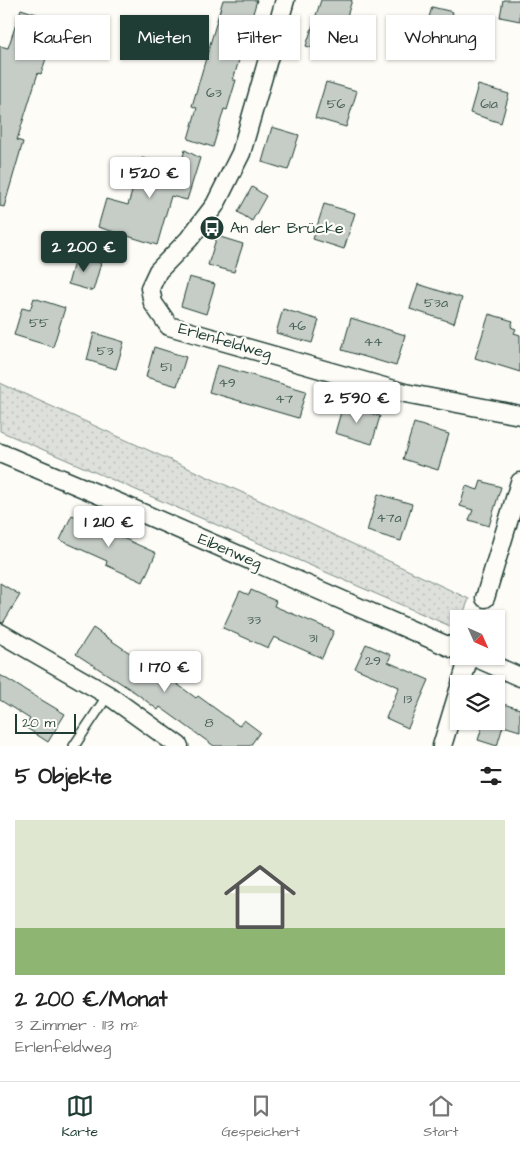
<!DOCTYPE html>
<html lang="de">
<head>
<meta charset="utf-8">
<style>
  body { margin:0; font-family:"Architects Daughter",sans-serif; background:#f6f6f6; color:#222; height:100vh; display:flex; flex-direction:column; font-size:19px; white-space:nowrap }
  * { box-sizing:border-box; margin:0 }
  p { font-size:16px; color:#767676 }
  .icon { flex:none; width:28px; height:28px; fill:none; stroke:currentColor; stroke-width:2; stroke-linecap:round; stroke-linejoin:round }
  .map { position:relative; height:746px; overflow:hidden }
  .sheet { display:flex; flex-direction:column; background:#fff; flex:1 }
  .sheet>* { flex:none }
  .banner { position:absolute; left:15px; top:15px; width:490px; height:45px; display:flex; gap:10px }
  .needle { width:32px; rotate:135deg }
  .controls { position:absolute; left:450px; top:610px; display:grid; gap:10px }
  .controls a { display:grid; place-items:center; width:55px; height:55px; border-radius:0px; background:#fff; box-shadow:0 1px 4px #0004; font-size:25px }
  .scale { position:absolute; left:15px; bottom:12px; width:61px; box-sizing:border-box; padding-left:5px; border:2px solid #1f3d34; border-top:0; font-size:14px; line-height:18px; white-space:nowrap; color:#1f3d34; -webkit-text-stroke:4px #fdfcf7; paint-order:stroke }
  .price { position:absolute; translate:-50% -42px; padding:0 11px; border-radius:5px; background:#fff; color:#222; font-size:16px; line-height:32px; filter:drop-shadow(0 1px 2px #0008) }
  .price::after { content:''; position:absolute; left:50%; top:30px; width:15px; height:11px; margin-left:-8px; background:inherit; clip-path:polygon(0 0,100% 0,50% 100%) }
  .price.selected { background:#1f3d34; color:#fff }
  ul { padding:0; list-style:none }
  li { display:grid; align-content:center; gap:10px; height:265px; padding:0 15px }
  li+li { border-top:1px solid #e0e0e0 }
  li span { display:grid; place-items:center; height:155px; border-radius:0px; color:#555 }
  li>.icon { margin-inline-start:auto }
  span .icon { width:90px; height:90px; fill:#fffc; stroke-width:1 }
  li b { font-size:21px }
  h2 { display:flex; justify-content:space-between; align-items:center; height:60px; padding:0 15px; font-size:21px }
  .pill { padding:0 18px; border-radius:0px; background:#fff; box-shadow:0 1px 4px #0004; font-size:18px; line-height:45px }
  .pill.selected { background:#1f3d34; color:#fff }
  .tabs { display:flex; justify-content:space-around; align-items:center; height:70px; border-top:1px solid #e0e0e0; background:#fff; font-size:14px; color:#767676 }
  .tabs a { display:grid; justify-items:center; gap:2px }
  .tabs .selected { color:#1f3d34 }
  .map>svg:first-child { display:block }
  .grass { fill:url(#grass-dots); stroke:#7e8e88 }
  .building { fill:#c6cdc7; stroke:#1f3d34 }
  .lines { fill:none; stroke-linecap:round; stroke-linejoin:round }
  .lane-casing { stroke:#1f3d34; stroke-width:12 }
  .street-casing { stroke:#1f3d34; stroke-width:21 }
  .lane { stroke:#fdfcf7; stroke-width:9 }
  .street { stroke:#fdfcf7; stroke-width:18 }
  .labels { text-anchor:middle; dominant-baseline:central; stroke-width:4.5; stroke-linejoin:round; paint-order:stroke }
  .number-label { font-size:14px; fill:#496159 }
  .poi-label { font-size:16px; fill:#1f3d34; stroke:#fdfcf7; text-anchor:start }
  .street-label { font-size:16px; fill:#1f3d34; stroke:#fdfcf7 }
</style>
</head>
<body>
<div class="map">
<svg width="520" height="746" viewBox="0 0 520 746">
  <defs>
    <pattern id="grass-dots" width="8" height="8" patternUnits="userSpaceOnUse" patternTransform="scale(1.25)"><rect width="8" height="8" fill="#dde0db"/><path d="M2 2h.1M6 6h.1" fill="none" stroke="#bdc1bd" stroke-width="1.8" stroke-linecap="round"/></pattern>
  </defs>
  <rect width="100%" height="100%" fill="#fdfcf7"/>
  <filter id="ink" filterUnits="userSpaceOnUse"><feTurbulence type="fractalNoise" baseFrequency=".02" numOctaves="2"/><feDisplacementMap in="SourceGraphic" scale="10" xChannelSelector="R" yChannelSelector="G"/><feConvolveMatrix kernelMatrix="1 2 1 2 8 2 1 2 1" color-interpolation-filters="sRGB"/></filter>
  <g filter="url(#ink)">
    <path class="grass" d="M0,383L283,511L469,599L461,619H459V625L457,629L0,431Z"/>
    <path class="building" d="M223,0H257L233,80H236L227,110L224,109L213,147L188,139L197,108L192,106Z
      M321,0H352L344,26L350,28L344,44L335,42L332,54L306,46Z
      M503,0H520V21L500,17Z
      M432,7L453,12L448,29L427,24Z
      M21,9L58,21L41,74L38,73L17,140L23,142L4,207L0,206V46L8,48Z
      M326,82L357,91L346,127L315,118Z
      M478,85L509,94L501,123L470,113Z
      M272,127L299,135L288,170L262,162Z
      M185,150L200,158L187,200L171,196L157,245L98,227L106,199L128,205L142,158L179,169Z
      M252,187L266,196L252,221L238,212Z
      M324,204L355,213L344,249L313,239Z
      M217,236L243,244L234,272L208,265Z
      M76,255L101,263L93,291L68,284Z
      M189,277L215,284L206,314L181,306Z
      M418,284L462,298L454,323L410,309Z
      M34,298L65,308L53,347L14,335L22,308L30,310Z
      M283,309L319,320L312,343L276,333Z
      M489,314L513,321L511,327L516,329L514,333L520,335V372L475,358Z
      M351,318L405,335L396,366L342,350Z
      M94,333L124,342L116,369L87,360Z
      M154,347L186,357L177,386L146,377Z
      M217,365L306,391L298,418L209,392Z
      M343,405L380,416L372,444L335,433Z
      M414,423L449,434L438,470L403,459Z
      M481,481L501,487L489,526L469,520L473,510L460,506L466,486L478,490Z
      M378,494L412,504L401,541L367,531Z
      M72,515L156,553L143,582L106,565L107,561L60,540Z
      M0,583L20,595L3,623L0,622Z
      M251,590L276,601L274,606L334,631L322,658L274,637L268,648L223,628L240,591L249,595Z
      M93,628L146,664L147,662L196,698L198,696L239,726L244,720L260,732L250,746H214L160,707L158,710L136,693L76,654Z
      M366,644L391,655L388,662L429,680L408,728L386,718L399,687L355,668Z
      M0,675L65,714L48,742L25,727L30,719L0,700Z
      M496,702L520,709V731L503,726L497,746L478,740L484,721H496Z"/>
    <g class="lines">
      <defs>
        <path id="lane" d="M74,746L108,695"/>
        <path id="street" d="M285,0L241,153L215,205L189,239L158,271L150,288L153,303L169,326L405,393L520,415
          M0,453L119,503L459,651
          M485,598L520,482
          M0,633L108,695L179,746
          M472,656L520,677
          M461,684L469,656
          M442,746L459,690"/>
      </defs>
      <use href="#lane" class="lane-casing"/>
      <use href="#street" class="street-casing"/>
      <use href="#lane" class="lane"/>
      <use href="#street" class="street"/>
    </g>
  </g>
  <defs>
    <symbol id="bus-disc" viewBox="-11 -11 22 22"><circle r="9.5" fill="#1f3d34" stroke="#fdfcf7"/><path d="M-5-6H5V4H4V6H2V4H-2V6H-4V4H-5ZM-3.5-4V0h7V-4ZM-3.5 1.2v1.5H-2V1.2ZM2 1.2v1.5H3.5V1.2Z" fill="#fff"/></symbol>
  </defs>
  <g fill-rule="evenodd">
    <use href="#bus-disc" x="198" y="214" width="28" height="28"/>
  </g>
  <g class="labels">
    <g class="number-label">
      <text x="214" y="93">63</text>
      <text x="336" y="104">56</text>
      <text x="489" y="104">61a</text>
      <text x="436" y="303">53a</text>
      <text x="39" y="323">55</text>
      <text x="297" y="326">46</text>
      <text x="373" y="342">44</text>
      <text x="105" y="351">53</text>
      <text x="166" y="367">51</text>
      <text x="227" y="383">49</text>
      <text x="284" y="399">47</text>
      <text x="389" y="518">47a</text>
      <text x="254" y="620">33</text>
      <text x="313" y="638">31</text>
      <text x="373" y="661">29</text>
      <text x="408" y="699">13</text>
      <text x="209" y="723">8</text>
    </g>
    <g class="poi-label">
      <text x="230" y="228">An der Brücke</text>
    </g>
    <g class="street-label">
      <text transform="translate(225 341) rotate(16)">Erlenfeldweg</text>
      <text transform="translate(230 551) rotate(23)">Eibenweg</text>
    </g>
  </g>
</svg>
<div class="controls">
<a><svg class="needle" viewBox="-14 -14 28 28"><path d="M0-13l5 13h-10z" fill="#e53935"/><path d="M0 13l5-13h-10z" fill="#767676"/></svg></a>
<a><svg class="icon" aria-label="layers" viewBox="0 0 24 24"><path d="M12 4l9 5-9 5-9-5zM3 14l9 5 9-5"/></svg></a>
</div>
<div class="scale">20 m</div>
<b class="price" style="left:150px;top:199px">1 520 €</b>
<b class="price selected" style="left:84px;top:273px">2 200 €</b>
<b class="price" style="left:357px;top:424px">2 590 €</b>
<b class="price" style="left:109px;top:548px">1 210 €</b>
<b class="price" style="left:165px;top:693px">1 170 €</b>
<div class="banner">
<a class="pill">Kaufen</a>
<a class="pill selected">Mieten</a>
<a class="pill">Filter</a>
<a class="pill">Neu</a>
<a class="pill">Wohnung</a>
</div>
</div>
<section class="sheet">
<h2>5 Objekte<svg class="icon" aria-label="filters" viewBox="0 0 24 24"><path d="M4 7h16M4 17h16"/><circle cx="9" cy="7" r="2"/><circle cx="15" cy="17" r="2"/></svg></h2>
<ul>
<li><span style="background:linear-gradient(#dfe7d0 70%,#8fb573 0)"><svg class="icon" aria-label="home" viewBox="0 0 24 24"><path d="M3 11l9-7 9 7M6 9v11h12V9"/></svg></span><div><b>2 200 €/Monat</b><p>3 Zimmer · 113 m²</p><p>Erlenfeldweg</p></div></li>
</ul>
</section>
<nav class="tabs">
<a class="selected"><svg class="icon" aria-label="map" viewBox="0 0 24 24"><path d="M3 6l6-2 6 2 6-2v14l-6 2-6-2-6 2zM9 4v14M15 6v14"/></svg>Karte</a>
<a><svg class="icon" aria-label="saved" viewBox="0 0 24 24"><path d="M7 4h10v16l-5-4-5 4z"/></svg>Gespeichert</a>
<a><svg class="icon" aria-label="home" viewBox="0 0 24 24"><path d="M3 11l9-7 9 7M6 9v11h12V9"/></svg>Start</a>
</nav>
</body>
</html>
